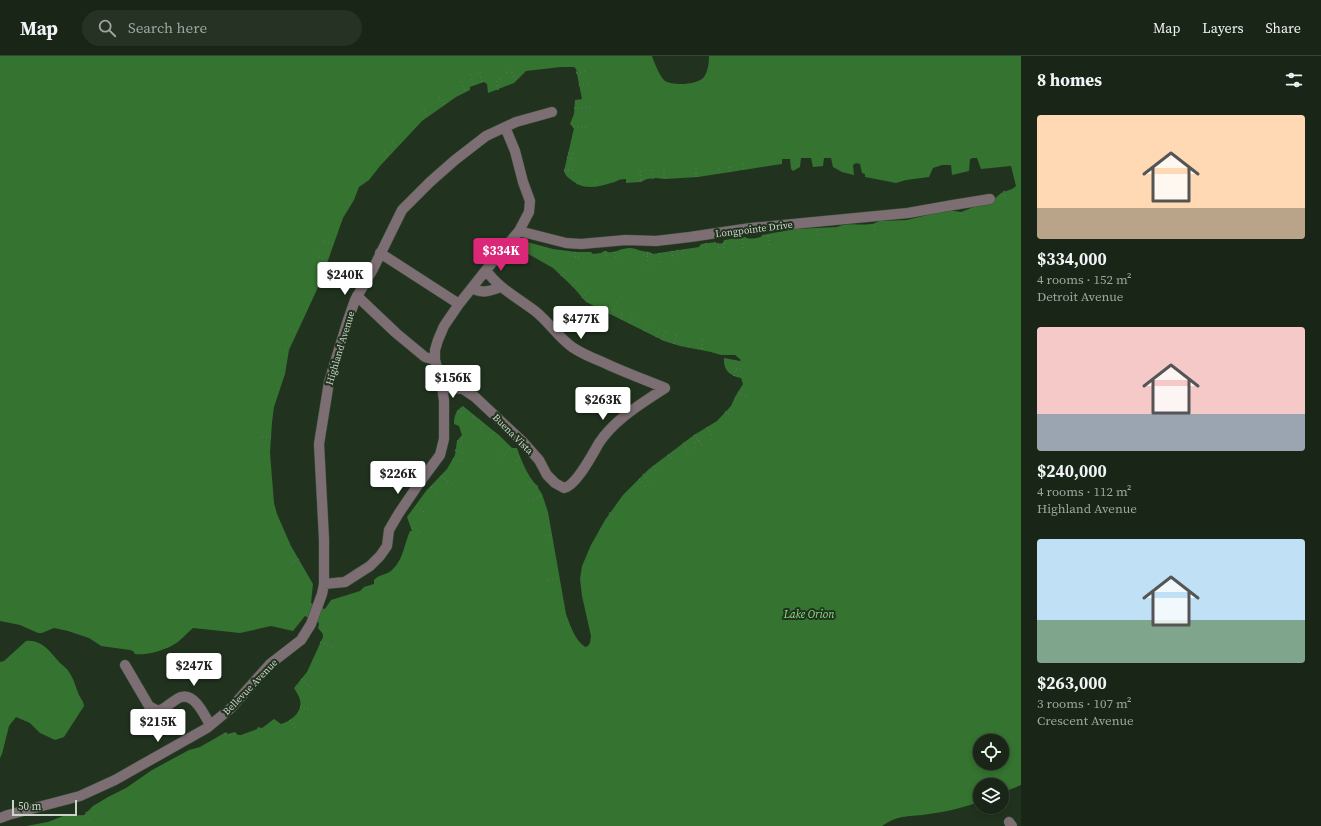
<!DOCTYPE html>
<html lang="en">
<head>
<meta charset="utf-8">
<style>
  body { margin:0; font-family:"Source Serif 4",serif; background:#263224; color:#f1f3f6; height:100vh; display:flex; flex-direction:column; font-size:15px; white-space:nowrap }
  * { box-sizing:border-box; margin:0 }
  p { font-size:13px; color:#9fa5a1 }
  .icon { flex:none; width:22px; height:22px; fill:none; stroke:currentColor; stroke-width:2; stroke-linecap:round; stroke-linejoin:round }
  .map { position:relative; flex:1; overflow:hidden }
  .side { display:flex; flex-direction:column; background:#192617; width:300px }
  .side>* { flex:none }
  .fabs { position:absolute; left:973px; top:678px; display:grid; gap:8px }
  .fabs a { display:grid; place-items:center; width:36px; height:36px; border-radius:50%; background:#192617; box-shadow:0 2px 6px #0003,0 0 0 1px #374336; font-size:20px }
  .scale { position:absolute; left:12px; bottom:10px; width:65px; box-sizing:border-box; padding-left:4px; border:2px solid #c9d5c8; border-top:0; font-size:11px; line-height:14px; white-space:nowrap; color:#c9d5c8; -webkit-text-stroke:3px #21331f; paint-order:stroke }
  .price { position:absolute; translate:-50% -34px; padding:0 9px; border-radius:4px; background:#fff; color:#222; font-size:13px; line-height:26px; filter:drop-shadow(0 1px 2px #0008) }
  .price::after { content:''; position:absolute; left:50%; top:24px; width:12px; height:9px; margin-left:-6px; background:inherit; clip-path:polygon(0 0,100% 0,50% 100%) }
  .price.selected { background:#db2777; color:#fff }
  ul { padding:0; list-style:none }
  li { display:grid; align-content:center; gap:8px; height:212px; padding:0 16px }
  li span { display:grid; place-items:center; height:124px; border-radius:4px; color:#555 }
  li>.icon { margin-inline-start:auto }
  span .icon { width:72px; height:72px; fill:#fffc; stroke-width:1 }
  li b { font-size:17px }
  h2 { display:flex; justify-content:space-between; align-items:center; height:48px; padding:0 16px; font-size:17px }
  header { display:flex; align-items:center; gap:24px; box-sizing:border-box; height:56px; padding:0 20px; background:#192617; border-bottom:1px solid #374336 }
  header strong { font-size:19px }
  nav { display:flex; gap:22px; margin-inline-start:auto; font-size:14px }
  .search { width:280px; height:36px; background:#263224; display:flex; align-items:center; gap:10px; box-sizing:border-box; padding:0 14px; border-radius:22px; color:#9fa5a1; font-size:15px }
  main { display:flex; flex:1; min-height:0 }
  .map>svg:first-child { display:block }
  .water { fill:#347330; fill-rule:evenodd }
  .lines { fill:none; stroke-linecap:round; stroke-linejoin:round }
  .minor-casing { stroke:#3f503d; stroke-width:11 }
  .path { stroke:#60705f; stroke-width:1.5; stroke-dasharray:1 3; stroke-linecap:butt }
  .minor { stroke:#7c6e73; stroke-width:10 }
  .labels { text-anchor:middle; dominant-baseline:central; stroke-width:4; stroke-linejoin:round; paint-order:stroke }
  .street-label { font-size:10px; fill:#c9d5c8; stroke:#21331f }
  .water-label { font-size:11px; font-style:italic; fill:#8de186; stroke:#21331f }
</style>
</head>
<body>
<header>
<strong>Map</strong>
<div class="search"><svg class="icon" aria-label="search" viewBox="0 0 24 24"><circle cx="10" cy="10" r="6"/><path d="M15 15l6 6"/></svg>Search here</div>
<nav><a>Map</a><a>Layers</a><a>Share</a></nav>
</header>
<main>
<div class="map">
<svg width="1021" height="770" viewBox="0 0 1021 770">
  <rect width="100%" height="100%" fill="#21331f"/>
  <path class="water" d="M0,0H652C654,6 660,21 665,25C673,30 698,29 704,21C708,15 709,7 709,0H1021V729L1002,737V729H980V746C964,751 946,756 929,758C910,761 899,758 882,770H26L48,766L63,760L84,759L93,750L108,741L126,732L152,714L189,694L200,691L226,676L228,678L235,676L238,679H241L257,673L258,671L262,672L274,663L281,668C291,665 303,656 300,644C299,639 296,636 294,632L307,616L323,581V578L318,572L319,568L318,566L305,560L293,575L271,570L240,577L193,572C188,576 184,581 179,585C170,593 147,600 135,598L133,595L130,594L101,590L89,582L68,575L54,572L42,577H38L20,569L0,565ZM561,11H574L576,13L582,43L575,44L574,58L570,68L574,72L564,115C565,120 570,123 574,126C585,134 599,131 611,127C618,126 616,123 626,123V127L641,126L647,123L656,122L665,123L698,121L782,108V103H790L791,113L793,115L800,111L801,102H811L813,111L823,110L824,102H831L833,111L842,116L854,119L853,109L856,107L860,108L862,117L865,118V121L896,127L906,124L929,121L933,112L942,109H951L952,119L969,115L970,103L973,102H977L981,113L1011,110L1016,130L1012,133L1001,137L991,146L974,149L971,152L961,156L947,154L907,164L879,165C876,166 875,168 871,168C859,170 849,166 837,171L795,173L762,179L761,181C756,182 749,184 745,181L724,184L723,187L717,188L716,186L701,188L699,191L652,198L650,196C642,196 638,193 631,192C622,191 613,199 604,195L601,197L593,198L591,196H576L553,193L523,185L519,186L516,189V191L553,212L573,231L586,246L664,285L680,290L711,296L721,299H735L741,304L740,305L724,302C723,314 730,320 741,322L743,328L735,341L731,350L717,365L694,379L649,413L623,439L605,464L591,489L582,510L580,523L582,540L591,580L590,587L588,590L585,591C575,584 570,569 566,558L548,456L542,438L538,432V430C530,425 520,402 517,392H512L500,380L463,350C456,354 454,360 454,368L459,370L462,379L457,385L455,399L447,413L426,435L407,461L412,475H410C404,488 404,502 393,513C388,519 379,518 374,524V528L364,531L360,535L331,544L325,553L314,549L311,547L313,528L291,490L277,458L274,447L270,397L272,366L274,351L285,318L289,294L320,227L343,162L354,144L359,131L369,124L380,110L422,65L456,41L470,34V31L484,26L487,28L488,37L491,36L514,27L526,15ZM980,685H1002V707H980Z
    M26,585C42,583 51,597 60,607C63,610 67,612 69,616C74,623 76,632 79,639C81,643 84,646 84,650L64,681L55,684L40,677L30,667L16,661L9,670L2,698L0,702V606L4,605Z"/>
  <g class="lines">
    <defs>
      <path id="minor" d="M519,175L566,187L581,188L626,184L656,185L690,181L751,172L908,157L953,149L990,143
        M380,197L459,248
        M486,214C498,232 518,242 535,255C549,266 558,281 572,291C581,297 590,301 600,305C621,315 643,323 665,332
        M472,232C482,238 490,235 501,231
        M357,240L396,277L425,301L435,304L442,331L463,333L475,341L523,386L539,404L547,419L555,427L564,432C576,430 592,399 599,387C615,363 641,348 665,332
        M435,304V294L438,284L444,270L459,248L486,214L519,175L529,156L530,145L523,126L515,95L505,71
        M324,528L345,526L370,510L380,500L387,490L389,474L399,457L420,426L440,399L444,383V344L442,331
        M125,609L149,650L158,655C165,653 170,647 177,643C193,633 204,658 210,669
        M0,762L8,759L80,740L115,724L207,672L231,652L270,608L301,584L311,568L322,538L324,528V483L319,388L329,326L347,267L355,244L373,213L402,154L430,126L455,104L486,80L516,66L552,56
        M1009,766L1012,770"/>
    </defs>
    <use href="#minor" class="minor-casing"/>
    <path class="path" d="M506,17L511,14L516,25
      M576,17L587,15
      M476,18L480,17L482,26
      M470,19L474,29
      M461,26L466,36
      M579,29L589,27
      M498,34L497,24L500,23
      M439,41L445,49
      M422,51L428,61
      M574,52L592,51
      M573,71H588
      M392,86L397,91
      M384,95L389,100
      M568,97L575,98
      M567,101L575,104
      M743,108L744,114
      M696,112V121
      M664,113V123
      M719,113L720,117
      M564,114H573
      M652,114L653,123
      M640,115L641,126
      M730,116L729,111L734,110
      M597,126V130
      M577,128L583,123
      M1004,135L1006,143
      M962,157L963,162
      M874,170L875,175
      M817,174L818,179
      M768,180L770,189
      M742,183L743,192
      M324,185L333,188
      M706,187L707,192
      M718,187L719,195
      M724,187V194
      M677,194L679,202
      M683,194L684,201
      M606,195L607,203
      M672,195L673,203
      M575,196V201H579
      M615,196L616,202
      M647,196L648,209
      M659,197L660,208
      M643,199L652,198
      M319,200L327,206
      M570,200L575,201
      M561,220L566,214
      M572,230L579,224
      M582,242L588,235
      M610,258L617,246
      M621,263L623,255
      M629,267L633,256
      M290,273L297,277
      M644,275L649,266
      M656,281L661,270
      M662,284L667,273
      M674,288L677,277L681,278
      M688,291L689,287
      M702,293V283
      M285,294H289
      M734,320L735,313L743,314
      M738,336L746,341
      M457,355L461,357L463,360
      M725,356L732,360
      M473,362L475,359
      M707,371L712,380
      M481,373L484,367
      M694,379L702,390
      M262,381H272
      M488,383L495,376
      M457,385L465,386
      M683,387L690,397
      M695,387L702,382
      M455,394L466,398
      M668,399L672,403
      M501,402L511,391
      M453,403L463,406
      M516,405L520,401
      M653,410L656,414
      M643,418L649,426
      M441,420L452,428
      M639,423L645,430
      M529,427L532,424
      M431,431L438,437
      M533,444L543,439
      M417,450L424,456
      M609,457L613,459
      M412,472L421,476
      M545,480L553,479
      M291,508L299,503
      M548,524L559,522
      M320,586L333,591
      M301,623L313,634
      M300,651L312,654
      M290,664L296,673
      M230,678L231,680
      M86,756L90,765"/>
    <use href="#minor" class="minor"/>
  </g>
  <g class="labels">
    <g class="street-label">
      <text transform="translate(754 173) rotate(-7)">Longpointe Drive</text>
      <text transform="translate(340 292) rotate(-73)">Highland Avenue</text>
      <text transform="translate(513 378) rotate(45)">Buena Vista</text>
      <text transform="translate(250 631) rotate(-46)">Bellevue Avenue</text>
    </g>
    <g class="water-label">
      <text x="809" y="558">Lake Orion</text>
    </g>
  </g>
</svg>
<div class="fabs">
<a><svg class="icon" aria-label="locate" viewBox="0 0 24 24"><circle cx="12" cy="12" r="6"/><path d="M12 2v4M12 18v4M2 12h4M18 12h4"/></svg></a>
<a><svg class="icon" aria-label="layers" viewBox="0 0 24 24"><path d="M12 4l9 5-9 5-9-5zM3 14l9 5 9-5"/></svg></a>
</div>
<div class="scale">50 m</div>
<b class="price selected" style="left:501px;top:216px">$334K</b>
<b class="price" style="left:345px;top:240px">$240K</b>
<b class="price" style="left:581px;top:284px">$477K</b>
<b class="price" style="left:453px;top:343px">$156K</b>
<b class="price" style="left:603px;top:365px">$263K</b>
<b class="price" style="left:398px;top:439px">$226K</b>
<b class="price" style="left:194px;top:631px">$247K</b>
<b class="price" style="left:158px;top:687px">$215K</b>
</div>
<section class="side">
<h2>8 homes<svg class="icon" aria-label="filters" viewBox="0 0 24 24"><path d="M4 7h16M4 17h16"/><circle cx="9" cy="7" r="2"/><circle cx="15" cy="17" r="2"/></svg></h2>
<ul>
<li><span style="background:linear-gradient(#ffd9b3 75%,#b9a48a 0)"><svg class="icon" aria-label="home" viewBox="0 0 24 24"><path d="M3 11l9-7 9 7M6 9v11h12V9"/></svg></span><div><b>$334,000</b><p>4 rooms · 152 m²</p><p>Detroit Avenue</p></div></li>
<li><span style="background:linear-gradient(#f6c9c9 70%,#9aa5b1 0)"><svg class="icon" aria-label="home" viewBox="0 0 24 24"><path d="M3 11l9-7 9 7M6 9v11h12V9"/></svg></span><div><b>$240,000</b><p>4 rooms · 112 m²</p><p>Highland Avenue</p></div></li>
<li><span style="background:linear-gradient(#bfe0f5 65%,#7fa58c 0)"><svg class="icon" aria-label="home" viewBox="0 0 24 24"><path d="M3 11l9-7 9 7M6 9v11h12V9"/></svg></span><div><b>$263,000</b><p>3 rooms · 107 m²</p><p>Crescent Avenue</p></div></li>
</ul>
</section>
</main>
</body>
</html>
